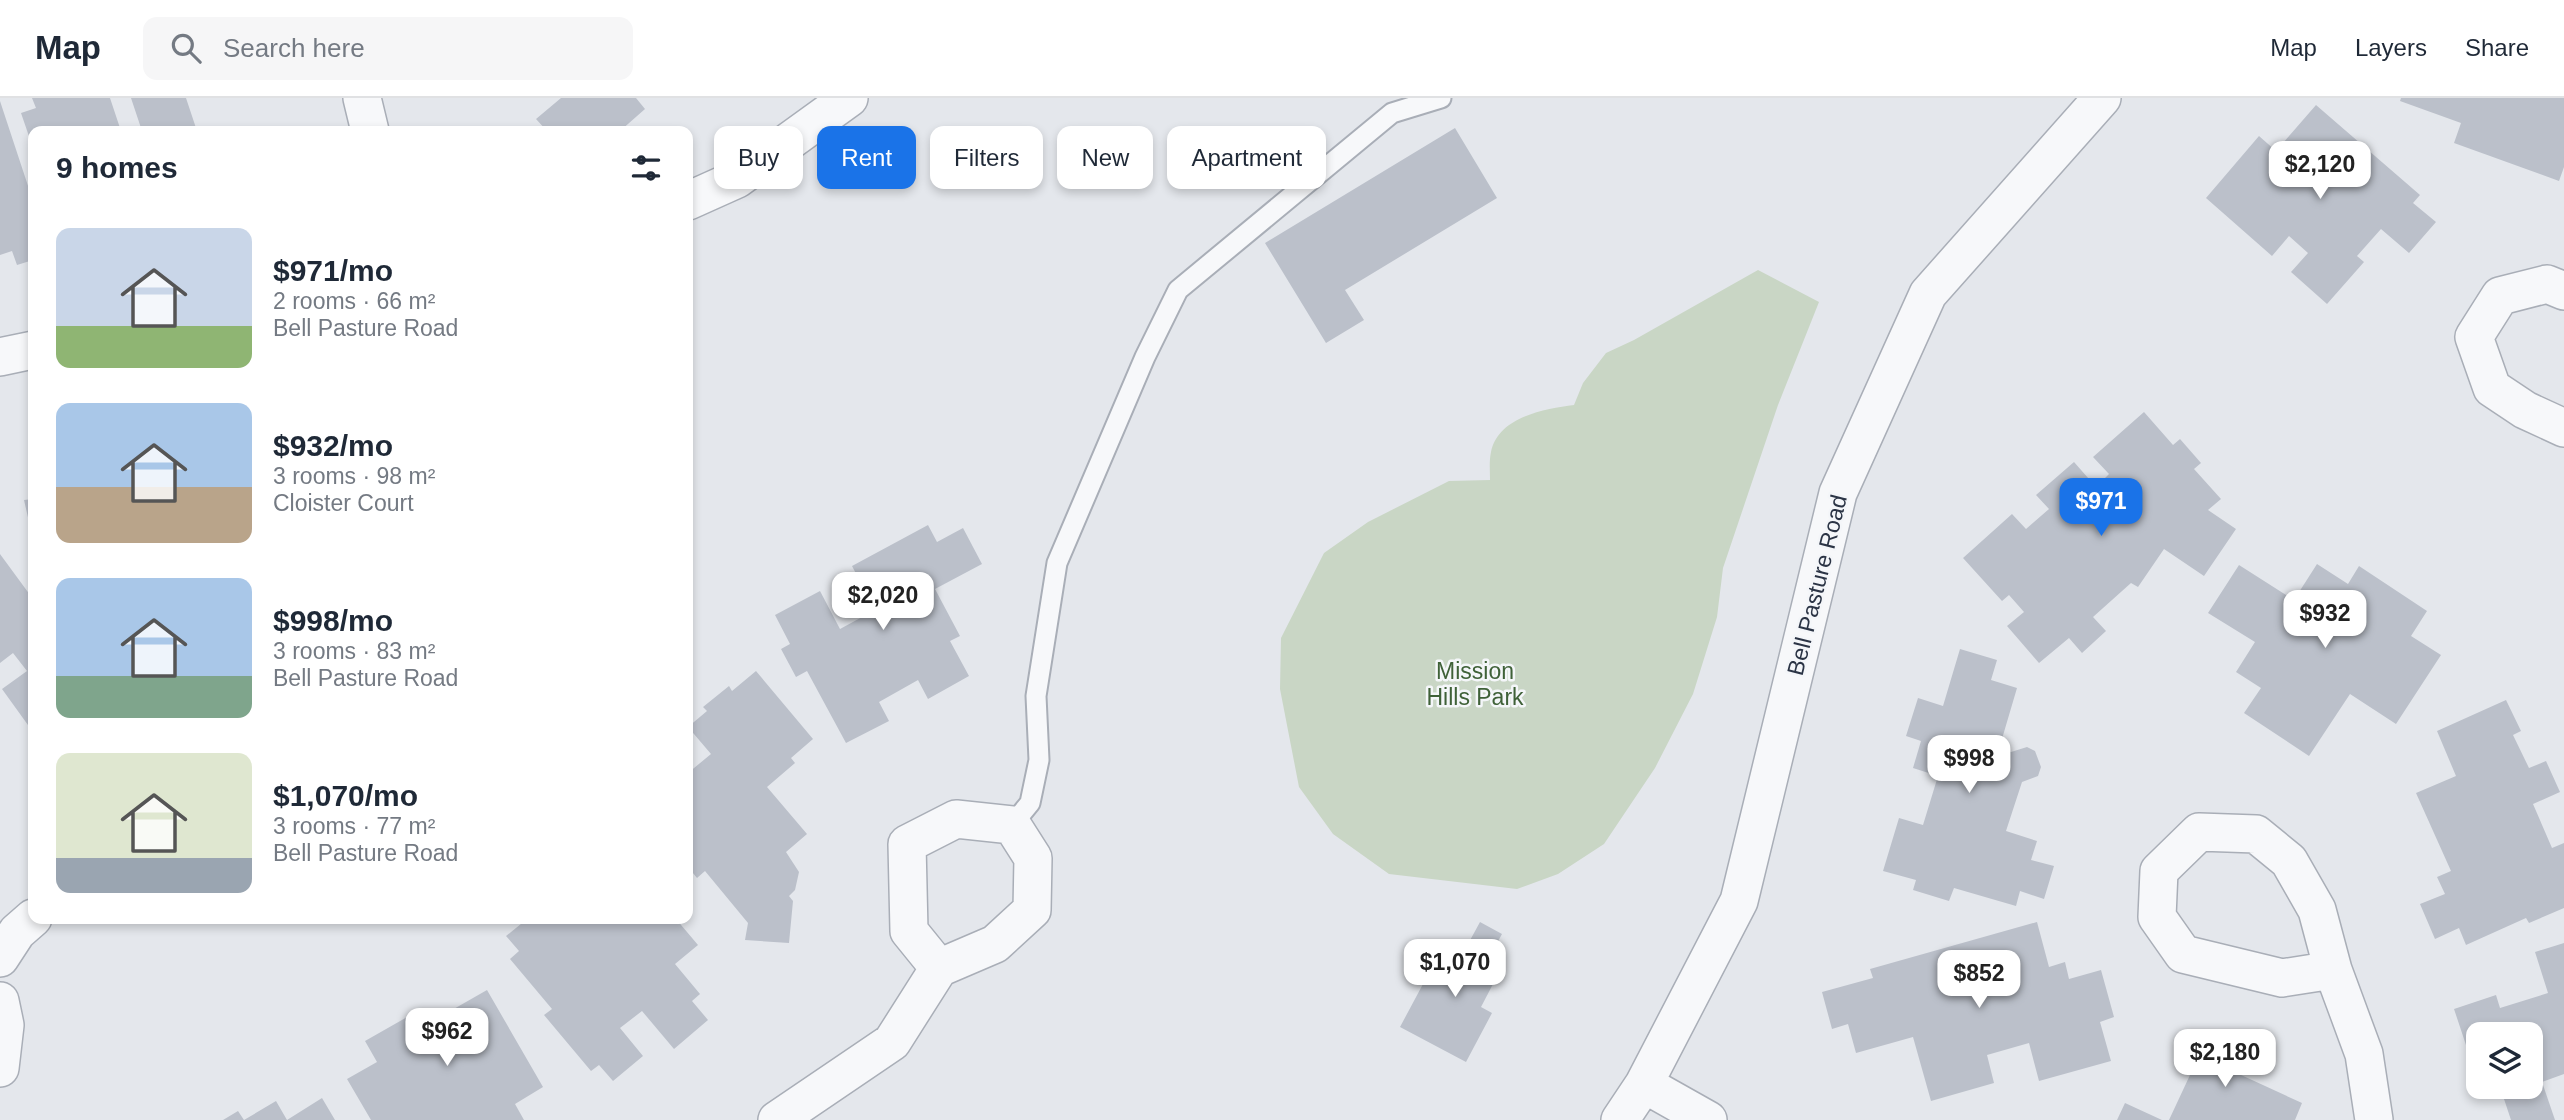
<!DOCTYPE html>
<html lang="en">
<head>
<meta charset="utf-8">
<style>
  body { margin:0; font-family:Helvetica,sans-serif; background:#f6f6f7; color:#1f2937; height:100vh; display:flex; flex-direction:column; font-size:26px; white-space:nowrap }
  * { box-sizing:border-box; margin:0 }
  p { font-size:23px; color:#747a83 }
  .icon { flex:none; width:38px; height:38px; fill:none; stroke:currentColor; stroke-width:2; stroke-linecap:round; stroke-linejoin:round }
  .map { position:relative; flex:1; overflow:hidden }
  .drawer { position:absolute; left:28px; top:28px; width:665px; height:798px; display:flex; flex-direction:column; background:#fff; border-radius:14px; box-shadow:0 4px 10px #0003 }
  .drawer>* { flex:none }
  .hud { position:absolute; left:714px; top:28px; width:665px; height:63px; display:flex; gap:14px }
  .tools { position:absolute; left:2466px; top:924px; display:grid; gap:14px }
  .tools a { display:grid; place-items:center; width:77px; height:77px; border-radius:14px; background:#fff; box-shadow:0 4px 10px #0003; font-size:35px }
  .price { position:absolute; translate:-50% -60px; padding:0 16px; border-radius:14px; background:#fff; color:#222; font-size:23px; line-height:46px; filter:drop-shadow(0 2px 4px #0008) }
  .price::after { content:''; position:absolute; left:50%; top:42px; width:21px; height:16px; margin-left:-10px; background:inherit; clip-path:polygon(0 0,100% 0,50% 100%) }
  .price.on { background:#1a73e8; color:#fff }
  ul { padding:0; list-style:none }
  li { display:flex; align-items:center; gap:21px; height:175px; padding:0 28px }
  li span { display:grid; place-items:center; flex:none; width:196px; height:140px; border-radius:14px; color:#555 }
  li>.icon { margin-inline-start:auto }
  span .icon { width:84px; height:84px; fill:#fffc; stroke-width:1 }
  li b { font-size:30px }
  h2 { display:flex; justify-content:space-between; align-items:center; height:84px; padding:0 28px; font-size:30px }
  .tag { padding:0 24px; border-radius:14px; background:#fff; box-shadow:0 4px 10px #0003; font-size:24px; line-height:63px }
  .tag.on { background:#1a73e8; color:#fff }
  header { display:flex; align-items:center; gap:42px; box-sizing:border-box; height:98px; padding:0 35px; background:#fff; border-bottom:2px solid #e0e1e3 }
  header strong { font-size:33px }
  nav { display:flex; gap:38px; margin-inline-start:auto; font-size:24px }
  .search { width:490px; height:63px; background:#f6f6f7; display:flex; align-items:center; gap:18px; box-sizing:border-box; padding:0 24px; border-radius:14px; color:#747a83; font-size:26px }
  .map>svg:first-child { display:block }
  .green { fill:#c9d6c5 }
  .building { fill:#bbc0ca }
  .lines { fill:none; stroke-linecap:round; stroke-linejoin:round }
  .lane-casing { stroke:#a9aeb7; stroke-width:23 }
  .street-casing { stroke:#a9aeb7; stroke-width:40 }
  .lane { stroke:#f7f8fa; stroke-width:19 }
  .street { stroke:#f7f8fa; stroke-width:37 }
  .labels { text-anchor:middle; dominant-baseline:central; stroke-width:5; stroke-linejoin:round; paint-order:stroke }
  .street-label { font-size:23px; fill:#2b3445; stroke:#f4f6f9 }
  .park-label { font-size:23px; fill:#3f6138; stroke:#f4f6f9 }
</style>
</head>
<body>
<header>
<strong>Map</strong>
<div class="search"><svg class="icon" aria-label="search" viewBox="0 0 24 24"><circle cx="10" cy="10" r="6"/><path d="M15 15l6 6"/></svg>Search here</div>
<nav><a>Map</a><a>Layers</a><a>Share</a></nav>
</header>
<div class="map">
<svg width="2564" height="1022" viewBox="0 0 2564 1022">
  <rect width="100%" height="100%" fill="#e4e7ec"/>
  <path class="green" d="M1758,172L1819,204L1778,307L1723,470L1717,519L1693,596L1655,670L1604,746L1558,776L1517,791L1389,776L1333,736L1299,689L1280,591L1281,540L1324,455L1368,424L1449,383L1490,382C1490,373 1489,363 1491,354C1498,319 1544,311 1574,307L1583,285L1606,255L1634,242Z"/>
  <path class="building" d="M32,0H110L121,33H33V50L21,15L36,10Z
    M131,0H186L197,33H142Z
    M561,0H636L645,11L620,33H547L536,21Z
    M2401,0H2564V69L2559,83L2454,45L2461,25L2400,3Z
    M0,3L33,103V162L17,167L12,153L0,157Z
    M2316,7L2420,97L2413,105L2436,124L2409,155L2381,131L2357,158L2364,164L2327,206L2291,174L2308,155L2289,138L2272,158L2206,100L2259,38L2276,53Z
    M1455,30L1497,100L1345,192L1364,222L1326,245L1265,145Z
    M2144,314L2173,347L2180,341L2201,365L2194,371L2221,401L2208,412L2236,431L2204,478L2164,451L2138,489L2131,485L2093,519L2106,533L2082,555L2069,540L2039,565L2007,528L2024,514L2009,497L2002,503L1963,460L2012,416L2026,431L2049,411L2036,397L2074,364L2096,389L2109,376L2093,359Z
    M33,401V437H32L24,402Z
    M928,427L937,444L963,430L982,466L935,491L960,538L950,543L969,578L928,601L918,582L879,604L889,623L846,645L807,573L796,579L781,551L790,546L775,517L820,493L840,531L875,512L852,468Z
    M0,456L33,501V634L2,591L27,573L13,555L0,565Z
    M2317,466L2348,486L2359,468L2427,513L2411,538L2441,557L2396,626L2350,596L2309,658L2244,615L2261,590L2236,574L2255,544L2208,515L2239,467L2294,502Z
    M1960,551L1997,562L1991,582L2017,590L1999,651L2011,654L2027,649L2035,653L2041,669L2038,678L2022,684L2006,733L2037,743L2031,762L2054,768L2044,801L2020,793L2016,808L1954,790L1949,803L1913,792L1916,782L1883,773L1899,720L1923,727L1938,678L1913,670L1921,643L1906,638L1918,600L1943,608Z
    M756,573L813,641L791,660L795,665L767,689L807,736L786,754L799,774L795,792L789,798L793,803L789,845L745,842L748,825L705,773L697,780L688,769V675L711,656L688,629L707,613L703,609L729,588L732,593Z
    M2506,602L2521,633L2513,637L2529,670L2546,663L2560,694L2533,706L2552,750L2564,745V810L2529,825L2526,820L2466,847L2459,830L2435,841L2420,806L2445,796L2437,779L2451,773L2416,695L2456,678L2437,633Z
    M527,821H676L698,847L675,866L700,896L692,903L708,922L674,951L642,913L620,930L643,958L613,983L599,967L591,973L544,917L552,911L510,861L519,853L506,838Z
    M1480,824L1502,836L1479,878L1493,886L1481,909L1492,915L1466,964L1400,929L1438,858L1456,868Z
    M2037,824L2049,869L2065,864L2069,881L2101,872L2114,919L2100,924L2111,963L2039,983L2029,945L1987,957L1994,985L1931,1003L1913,939L1856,955L1848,926L1832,931L1822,894L1873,880L1870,871Z
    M2564,845V976L2542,984L2555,1022H2511L2500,989H2530V936H2478V950L2468,953L2454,911L2496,897L2500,910L2548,895L2535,854Z
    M487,892L543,989L515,1006L524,1022H371L347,981L377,964L365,943L416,914L424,928Z
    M2193,935L2236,954L2228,971L2302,1005L2295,1022H2169L2190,977L2177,971Z
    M322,1000L335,1022H223L238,1013L244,1022L276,1003L287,1022Z
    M2125,1005L2162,1022H2117Z"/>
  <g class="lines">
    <defs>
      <path id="lane" d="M1012,727L1030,705L1039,662L1036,598L1057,465L1145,259L1178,192L1392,15L1441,0"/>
      <path id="street" d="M362,0L370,33
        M688,103L737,81L849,0
        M2564,193L2547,186L2500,198L2474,239L2492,290L2525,312L2564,330
        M0,259L33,252
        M0,860L17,834L33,820
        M2333,872L2282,880L2183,856L2157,819L2159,773L2199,734L2256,736L2289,763L2317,812L2333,872L2364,956L2374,1022
        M0,903L5,927L0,970
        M1644,986L1708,1022
        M777,1022L892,944L939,870L995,846L1032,812L1033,760L1012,727L956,721L907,746L909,833L939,870
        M1620,1022L1644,986L1739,803L1838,395L1928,196L2102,0"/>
    </defs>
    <use href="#lane" class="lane-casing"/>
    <use href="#street" class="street-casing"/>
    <use href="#lane" class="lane"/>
    <use href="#street" class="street"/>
  </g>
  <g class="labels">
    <g class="street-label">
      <text transform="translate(1817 487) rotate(-76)">Bell Pasture Road</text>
    </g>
    <g class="park-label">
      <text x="1475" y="573">Mission<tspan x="1475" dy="26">Hills Park</tspan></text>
    </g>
  </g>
</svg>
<div class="tools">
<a><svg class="icon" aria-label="layers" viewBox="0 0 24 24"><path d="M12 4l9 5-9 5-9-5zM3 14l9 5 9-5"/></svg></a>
</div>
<b class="price" style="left:2320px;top:103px">$2,120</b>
<b class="price on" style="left:2101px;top:440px">$971</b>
<b class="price" style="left:883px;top:534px">$2,020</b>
<b class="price" style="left:2325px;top:552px">$932</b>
<b class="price" style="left:1969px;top:697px">$998</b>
<b class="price" style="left:1455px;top:901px">$1,070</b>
<b class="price" style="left:1979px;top:912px">$852</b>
<b class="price" style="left:447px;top:970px">$962</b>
<b class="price" style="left:2225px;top:991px">$2,180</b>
<div class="hud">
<a class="tag">Buy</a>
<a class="tag on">Rent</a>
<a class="tag">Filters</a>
<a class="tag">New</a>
<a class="tag">Apartment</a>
</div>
<section class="drawer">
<h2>9 homes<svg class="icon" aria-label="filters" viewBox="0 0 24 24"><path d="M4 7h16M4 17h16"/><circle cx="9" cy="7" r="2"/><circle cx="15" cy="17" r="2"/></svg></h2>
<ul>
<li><span style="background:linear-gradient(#c9d6e8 70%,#8fb573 0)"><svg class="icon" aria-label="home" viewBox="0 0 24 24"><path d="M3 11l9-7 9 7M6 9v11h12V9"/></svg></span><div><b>$971/mo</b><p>2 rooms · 66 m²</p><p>Bell Pasture Road</p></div></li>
<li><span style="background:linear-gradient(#a9c7e8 60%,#b9a48a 0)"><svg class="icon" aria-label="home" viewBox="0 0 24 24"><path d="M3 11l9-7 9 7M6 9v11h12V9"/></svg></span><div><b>$932/mo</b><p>3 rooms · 98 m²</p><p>Cloister Court</p></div></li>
<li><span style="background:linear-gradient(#a9c7e8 70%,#7fa58c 0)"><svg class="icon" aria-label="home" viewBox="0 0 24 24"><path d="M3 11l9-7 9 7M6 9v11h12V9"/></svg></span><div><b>$998/mo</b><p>3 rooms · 83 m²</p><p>Bell Pasture Road</p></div></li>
<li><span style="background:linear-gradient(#dfe7d0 75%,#9aa5b1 0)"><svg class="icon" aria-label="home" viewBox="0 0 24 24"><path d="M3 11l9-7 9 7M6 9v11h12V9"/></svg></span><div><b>$1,070/mo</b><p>3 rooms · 77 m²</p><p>Bell Pasture Road</p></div></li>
</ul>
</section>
</div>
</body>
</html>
